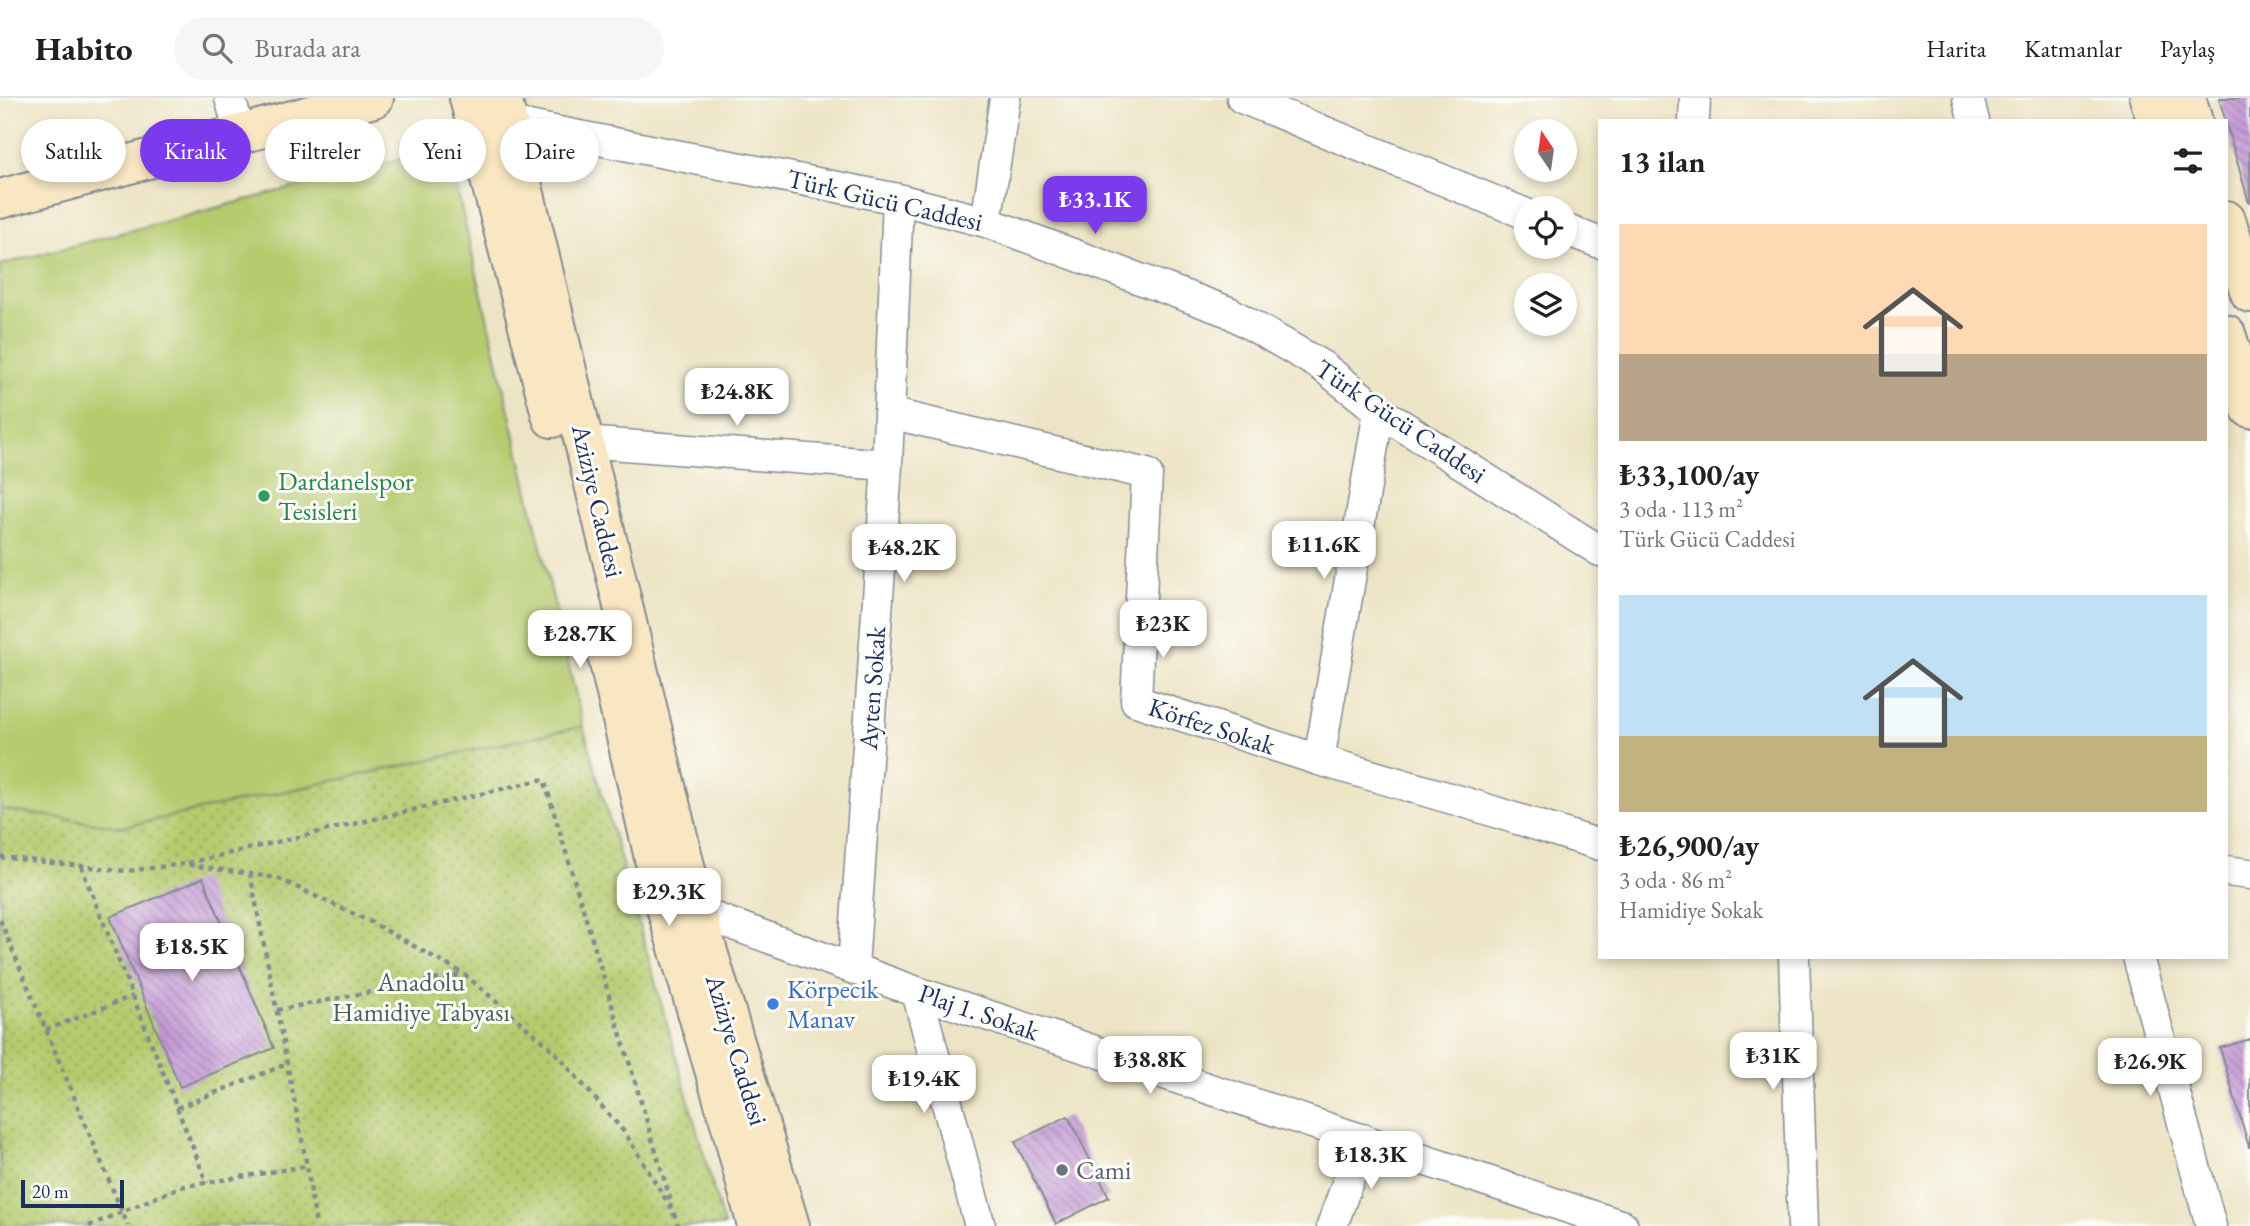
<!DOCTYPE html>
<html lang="tr">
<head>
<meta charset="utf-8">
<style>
  body { margin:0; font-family:"EB Garamond",serif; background:#f6f6f6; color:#202124; height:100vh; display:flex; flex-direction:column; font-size:26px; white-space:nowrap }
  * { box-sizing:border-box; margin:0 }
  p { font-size:23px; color:#757577 }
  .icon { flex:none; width:38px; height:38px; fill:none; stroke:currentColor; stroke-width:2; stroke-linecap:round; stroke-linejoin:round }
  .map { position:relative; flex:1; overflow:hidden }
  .panel { position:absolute; left:1598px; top:21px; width:630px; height:840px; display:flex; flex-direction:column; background:#fff; border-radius:0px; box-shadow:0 4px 10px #0003 }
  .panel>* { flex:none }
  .guide { position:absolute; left:21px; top:21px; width:665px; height:63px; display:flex; gap:14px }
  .needle { width:46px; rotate:347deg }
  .fabs { position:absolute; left:1514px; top:21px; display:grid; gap:14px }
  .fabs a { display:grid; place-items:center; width:63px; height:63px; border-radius:50%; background:#fff; box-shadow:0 4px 10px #0003; font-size:35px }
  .scale { position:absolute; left:21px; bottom:18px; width:103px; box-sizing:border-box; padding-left:7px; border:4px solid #1b2f5e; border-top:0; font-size:19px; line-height:24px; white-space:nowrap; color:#1b2f5e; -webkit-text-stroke:5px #fdfcf7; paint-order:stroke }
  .price { position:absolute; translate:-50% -60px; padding:0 16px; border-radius:14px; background:#fff; color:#222; font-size:23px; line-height:46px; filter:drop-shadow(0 2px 4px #0008) }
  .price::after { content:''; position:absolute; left:50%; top:42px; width:21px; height:16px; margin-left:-10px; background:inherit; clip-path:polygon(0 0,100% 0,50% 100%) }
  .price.current { background:#7c3aed; color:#fff }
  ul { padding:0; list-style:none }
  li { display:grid; align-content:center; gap:14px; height:371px; padding:0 21px }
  li span { display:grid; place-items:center; height:217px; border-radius:0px; color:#555 }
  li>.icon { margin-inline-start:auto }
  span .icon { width:126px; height:126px; fill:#fffc; stroke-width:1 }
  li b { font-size:30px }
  h2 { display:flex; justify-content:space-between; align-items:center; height:84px; padding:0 21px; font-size:30px }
  .tag { padding:0 24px; border-radius:32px; background:#fff; box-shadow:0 4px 10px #0003; font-size:24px; line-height:63px }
  .tag.current { background:#7c3aed; color:#fff }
  header { display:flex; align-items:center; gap:42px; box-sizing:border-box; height:98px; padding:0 35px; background:#fff; border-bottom:2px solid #e0e0e0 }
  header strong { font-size:33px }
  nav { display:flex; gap:38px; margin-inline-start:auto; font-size:24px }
  .search { width:490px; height:63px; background:#f6f6f6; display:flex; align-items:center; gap:18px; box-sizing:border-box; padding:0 24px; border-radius:38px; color:#757577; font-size:26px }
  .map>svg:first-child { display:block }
  .grass { fill:url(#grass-dots); stroke:#687c66; stroke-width:2 }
  .pitch { fill:#b6ca6e; stroke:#687c66; stroke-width:2 }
  .building { fill:url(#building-back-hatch) }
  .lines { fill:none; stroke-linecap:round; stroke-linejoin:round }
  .street-casing { stroke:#848a92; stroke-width:33 }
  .secondary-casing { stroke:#848a92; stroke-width:42 }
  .path { stroke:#848a92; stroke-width:4.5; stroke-dasharray:5 5; stroke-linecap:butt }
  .street { stroke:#fff; stroke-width:30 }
  .secondary { stroke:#f9e7c3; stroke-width:38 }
  .leisure-dot { fill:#2e9e5b; stroke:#fdfcf7; stroke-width:2.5 }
  .shop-dot { fill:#3f7fe0; stroke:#fdfcf7; stroke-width:2.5 }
  .worship-dot { fill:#6b7280; stroke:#fdfcf7; stroke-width:2.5 }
  .labels { text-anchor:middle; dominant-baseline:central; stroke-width:6; stroke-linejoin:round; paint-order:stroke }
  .street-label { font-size:26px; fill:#1b2f5e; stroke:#fdfcf7 }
  .leisure-label { font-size:26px; fill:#27864d; stroke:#fdfcf7; text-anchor:start }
  .park-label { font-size:26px; fill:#4a5e63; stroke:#fdfcf7 }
  .shop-label { font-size:26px; fill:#366cbe; stroke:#fdfcf7; text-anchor:start }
  .worship-label { font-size:26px; fill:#5b616d; stroke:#fdfcf7; text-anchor:start }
</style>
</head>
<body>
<header>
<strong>Habito</strong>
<div class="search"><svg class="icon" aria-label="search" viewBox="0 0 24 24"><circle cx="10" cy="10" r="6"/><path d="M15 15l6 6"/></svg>Burada ara</div>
<nav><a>Harita</a><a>Katmanlar</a><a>Paylaş</a></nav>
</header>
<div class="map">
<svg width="2250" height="1128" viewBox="0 0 2250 1128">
  <defs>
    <pattern id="grass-dots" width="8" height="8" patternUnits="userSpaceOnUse" patternTransform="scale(1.75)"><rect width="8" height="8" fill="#b6ca6e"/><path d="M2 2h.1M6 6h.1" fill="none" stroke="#93a45e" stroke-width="1.8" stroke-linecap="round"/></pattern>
    <pattern id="building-back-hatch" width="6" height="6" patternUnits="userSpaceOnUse" patternTransform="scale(1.75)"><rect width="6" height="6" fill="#c499d6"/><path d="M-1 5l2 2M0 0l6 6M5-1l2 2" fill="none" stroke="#9e7db1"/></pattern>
  </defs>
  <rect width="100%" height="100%" fill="#fdfcf7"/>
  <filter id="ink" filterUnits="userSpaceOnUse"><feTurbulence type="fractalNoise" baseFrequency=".0143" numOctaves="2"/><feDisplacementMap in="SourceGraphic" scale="14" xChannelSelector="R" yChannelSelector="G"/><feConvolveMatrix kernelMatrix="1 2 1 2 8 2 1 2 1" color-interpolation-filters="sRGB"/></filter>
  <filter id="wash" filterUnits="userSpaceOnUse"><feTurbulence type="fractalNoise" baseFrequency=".00686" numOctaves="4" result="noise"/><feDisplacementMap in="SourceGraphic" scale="28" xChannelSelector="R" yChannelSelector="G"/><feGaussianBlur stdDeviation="1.57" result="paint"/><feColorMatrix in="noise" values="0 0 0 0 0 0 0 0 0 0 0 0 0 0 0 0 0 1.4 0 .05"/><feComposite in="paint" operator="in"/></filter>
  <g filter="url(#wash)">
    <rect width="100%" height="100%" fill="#ede4c5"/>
    <path class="grass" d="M583,628L724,1128H0V711L122,729Z"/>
    <path class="pitch" d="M447,49L583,628L122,729L0,711V167Z"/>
    <g id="blocks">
      <path class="building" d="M2219,0H2250V105H2249Z
        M203,780L274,950L180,989L110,819Z
        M2250,941V1049H2249L2220,950Z
        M1068,1018L1109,1099L1056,1126L1015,1044Z"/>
    </g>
  </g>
  <g filter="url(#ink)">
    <use href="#blocks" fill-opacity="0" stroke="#848a92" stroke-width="2"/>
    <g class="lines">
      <defs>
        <path id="street" d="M230,0L240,35
          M1242,0L1526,116
          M1968,0L1974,23
          M1694,23L1695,0
          M508,24L898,101L986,124L1229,214L1322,268L1379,313L1600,453
          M986,124L1005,0
          M1564,131L1600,145
          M889,315L1147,376L1136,603L1319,662L1470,706L1600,747
          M584,344L887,367
          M1319,662L1379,313
          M2226,773L2250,776
          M682,808L917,894L1623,1128
          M1794,859L1803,1128
          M2138,859L2211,1128
          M853,869L887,367L898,101
          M917,894L980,1128
          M1332,1128L1363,1041"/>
        <path id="secondary" d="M469,0L552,320
          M502,0L696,814L790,1128
          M2149,0L2157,23
          M2186,0L2193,23
          M0,101L374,0
          M2226,122L2250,195
          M2226,236L2250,310
          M603,539L663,799L731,1028L757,1128"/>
      </defs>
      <use href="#street" class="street-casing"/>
      <use href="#secondary" class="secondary-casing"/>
      <path class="path" d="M0,759L127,773L184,766L277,780L371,824L464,876L553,952L625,1035L673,1113L678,1128
        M188,765L544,681L672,1107
        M81,768L207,1085
        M250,775L307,1068L316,1128
        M0,822L128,1128
        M277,912L464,876
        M46,932L133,898
        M177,1010L287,966
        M89,1128L180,1089L307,1068"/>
      <use href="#street" class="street"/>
      <use href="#secondary" class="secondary"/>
    </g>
  </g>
  <circle class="leisure-dot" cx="264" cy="398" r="7"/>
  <circle class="shop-dot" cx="773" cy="906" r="7"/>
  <circle class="worship-dot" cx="1062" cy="1072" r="7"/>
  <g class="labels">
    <g class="street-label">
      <text transform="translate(885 102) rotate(13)">Türk Gücü Caddesi</text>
      <text transform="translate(1401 323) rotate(34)">Türk Gücü Caddesi</text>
      <text transform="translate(598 403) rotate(77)">Aziziye Caddesi</text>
      <text transform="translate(872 590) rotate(-86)">Ayten Sokak</text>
      <text transform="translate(1212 628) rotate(18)">Körfez Sokak</text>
      <text transform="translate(979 914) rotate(19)">Plaj 1. Sokak</text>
      <text transform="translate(737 952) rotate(73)">Aziziye Caddesi</text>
    </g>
    <g class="leisure-label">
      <text x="278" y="383">Dardanelspor<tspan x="278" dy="30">Tesisleri</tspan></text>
    </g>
    <g class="park-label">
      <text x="421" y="884">Anadolu<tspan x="421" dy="30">Hamidiye Tabyası</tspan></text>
    </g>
    <g class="shop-label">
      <text x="787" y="891">Körpecik<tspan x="787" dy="30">Manav</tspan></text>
    </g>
    <g class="worship-label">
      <text x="1076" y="1072">Cami</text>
    </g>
  </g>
</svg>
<div class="fabs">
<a><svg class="needle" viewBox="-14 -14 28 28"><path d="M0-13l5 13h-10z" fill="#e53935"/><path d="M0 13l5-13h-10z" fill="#757577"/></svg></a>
<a><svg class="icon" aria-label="locate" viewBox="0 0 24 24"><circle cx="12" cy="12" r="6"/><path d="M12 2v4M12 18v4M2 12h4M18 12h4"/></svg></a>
<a><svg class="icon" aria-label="layers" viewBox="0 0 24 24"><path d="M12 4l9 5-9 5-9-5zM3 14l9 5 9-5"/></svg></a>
</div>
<div class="scale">20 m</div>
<b class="price current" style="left:1095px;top:138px">₺33.1K</b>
<b class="price" style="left:737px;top:330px">₺24.8K</b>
<b class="price" style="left:1324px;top:483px">₺11.6K</b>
<b class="price" style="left:904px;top:486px">₺48.2K</b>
<b class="price" style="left:1163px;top:562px">₺23K</b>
<b class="price" style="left:580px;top:572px">₺28.7K</b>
<b class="price" style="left:669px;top:830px">₺29.3K</b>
<b class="price" style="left:192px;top:885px">₺18.5K</b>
<b class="price" style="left:1773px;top:994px">₺31K</b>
<b class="price" style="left:1150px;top:998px">₺38.8K</b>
<b class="price" style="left:2150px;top:1000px">₺26.9K</b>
<b class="price" style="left:924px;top:1017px">₺19.4K</b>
<b class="price" style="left:1371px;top:1093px">₺18.3K</b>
<div class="guide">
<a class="tag">Satılık</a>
<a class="tag current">Kiralık</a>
<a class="tag">Filtreler</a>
<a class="tag">Yeni</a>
<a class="tag">Daire</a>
</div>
<section class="panel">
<h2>13 ilan<svg class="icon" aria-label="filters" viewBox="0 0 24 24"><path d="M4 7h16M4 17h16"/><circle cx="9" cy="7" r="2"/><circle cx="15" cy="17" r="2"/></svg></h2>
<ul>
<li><span style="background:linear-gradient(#ffd9b3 60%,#b9a48a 0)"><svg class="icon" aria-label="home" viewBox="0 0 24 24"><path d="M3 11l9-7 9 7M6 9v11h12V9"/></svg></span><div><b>₺33,100/ay</b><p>3 oda · 113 m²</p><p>Türk Gücü Caddesi</p></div></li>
<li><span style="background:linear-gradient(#bfe0f5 65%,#c2b280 0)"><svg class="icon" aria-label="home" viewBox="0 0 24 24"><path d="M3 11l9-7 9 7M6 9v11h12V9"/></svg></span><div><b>₺26,900/ay</b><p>3 oda · 86 m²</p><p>Hamidiye Sokak</p></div></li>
</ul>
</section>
</div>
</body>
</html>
